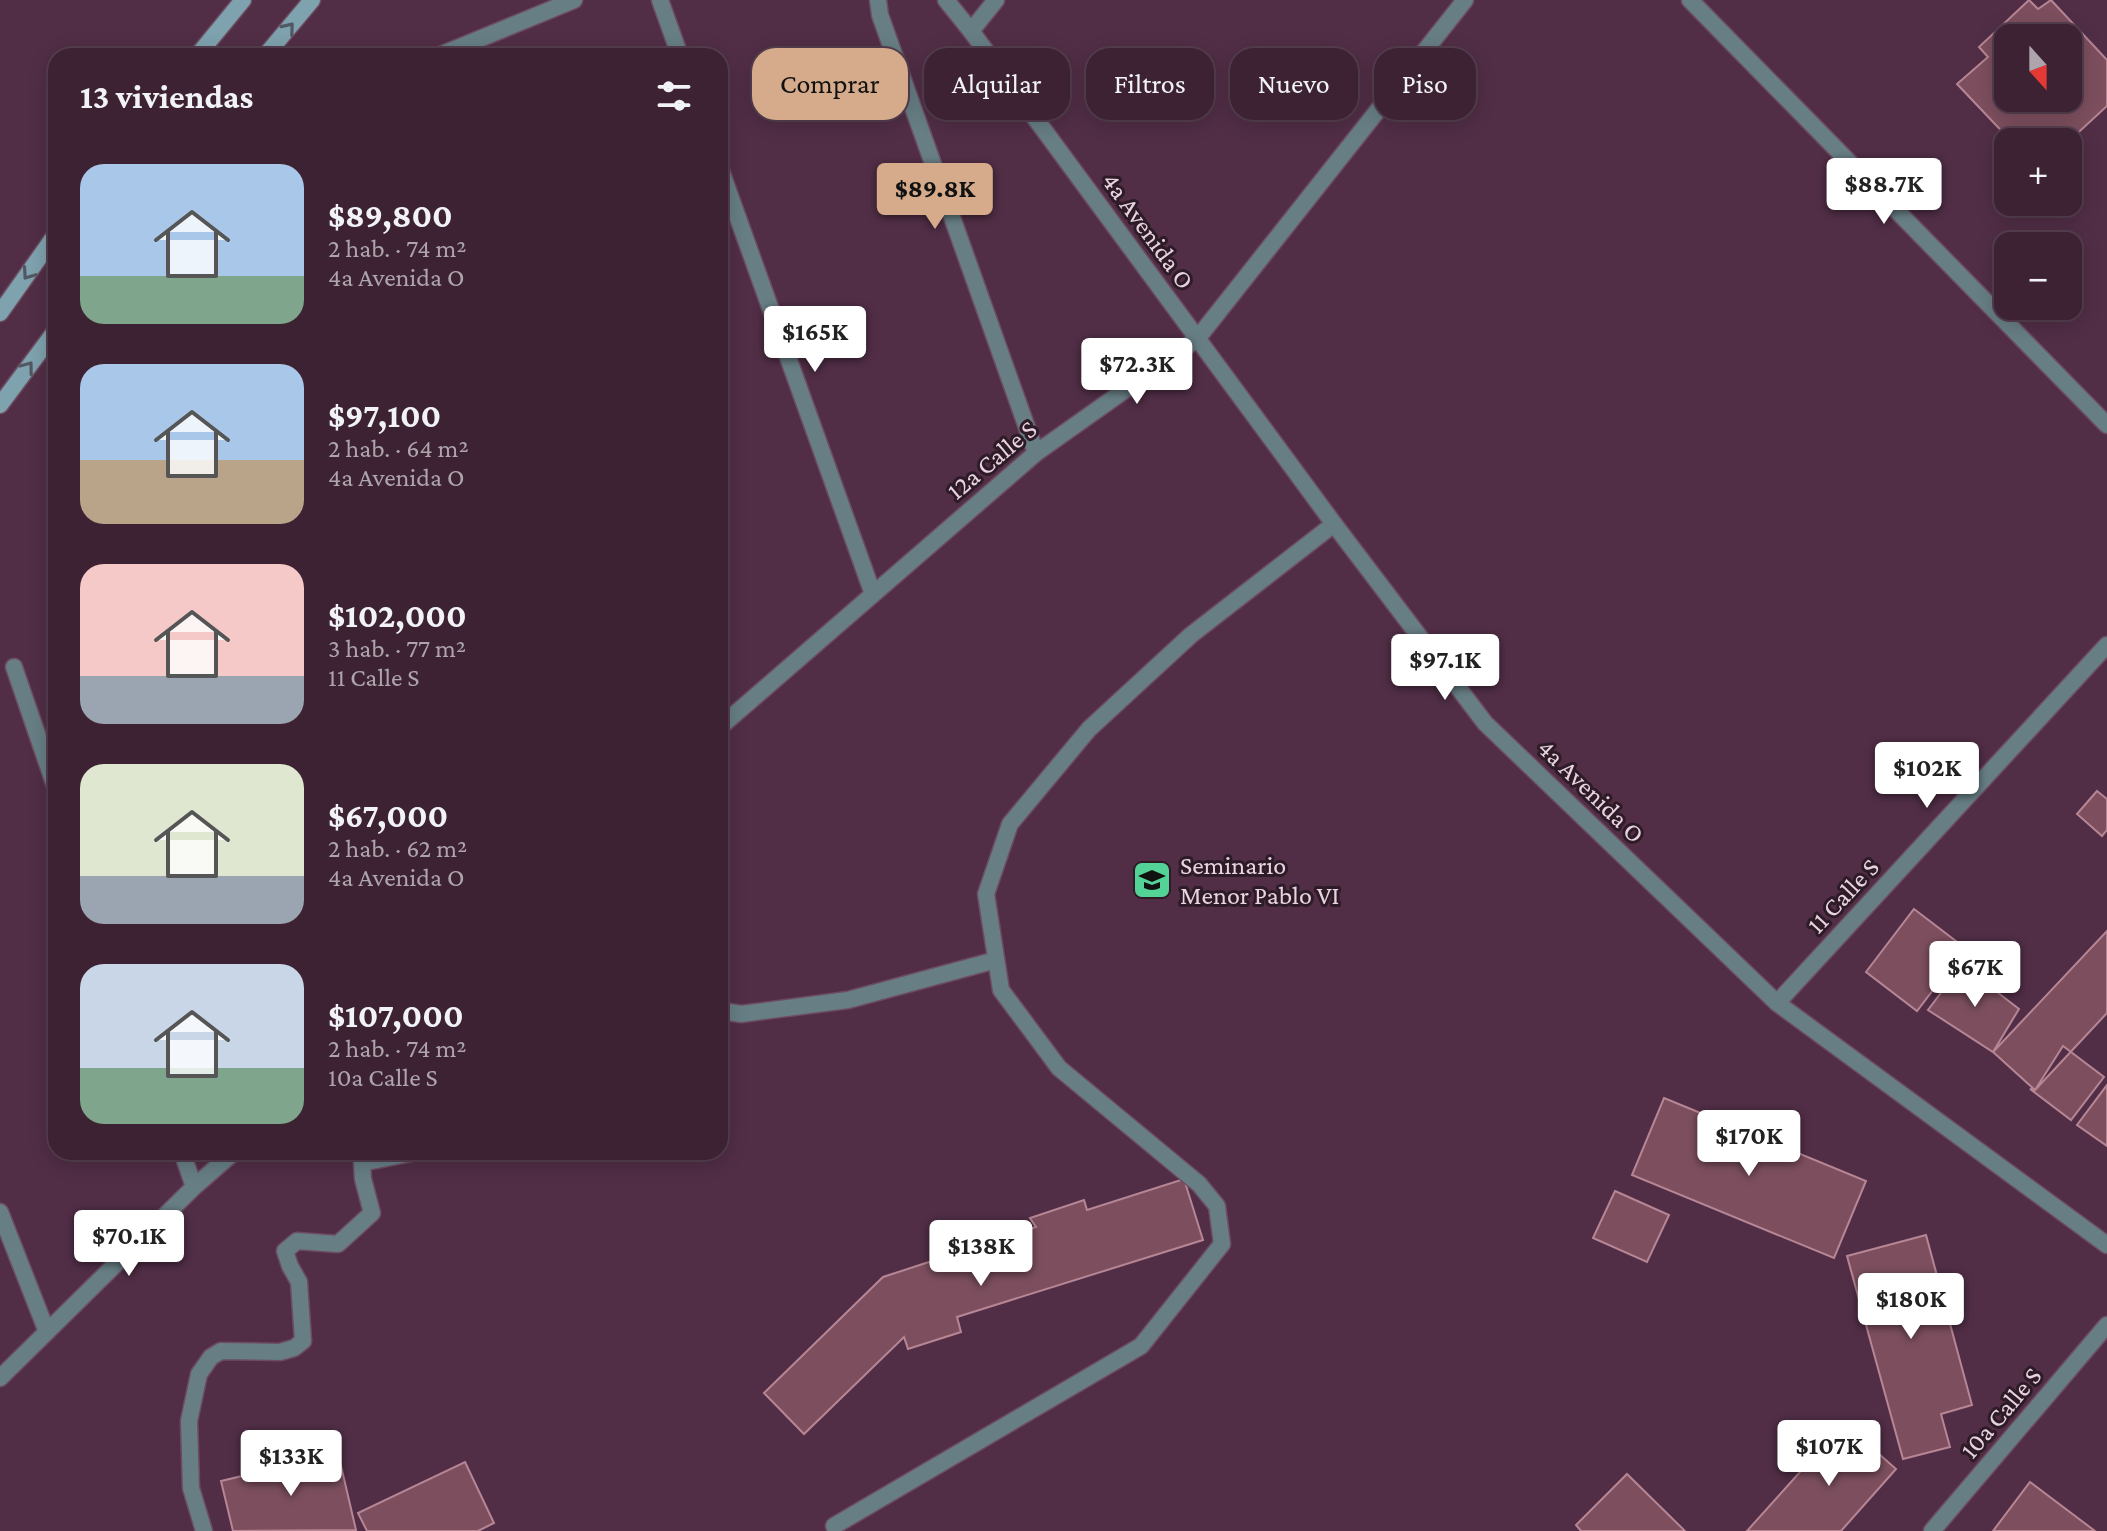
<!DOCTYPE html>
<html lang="es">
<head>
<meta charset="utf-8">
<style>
  body { margin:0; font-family:"Crimson Pro",serif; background:#442a3c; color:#f1f3f6; height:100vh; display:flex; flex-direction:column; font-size:30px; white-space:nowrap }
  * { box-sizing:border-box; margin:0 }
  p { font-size:26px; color:#ada4ac }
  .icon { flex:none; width:44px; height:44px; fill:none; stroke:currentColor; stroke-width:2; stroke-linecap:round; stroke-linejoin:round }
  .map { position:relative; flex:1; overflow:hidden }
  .side { position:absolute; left:48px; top:48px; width:680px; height:1112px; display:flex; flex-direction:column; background:#3d2234; border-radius:24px; box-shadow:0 4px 20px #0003,0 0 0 2px #563f4f }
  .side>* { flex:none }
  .guide { position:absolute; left:752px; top:48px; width:760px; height:72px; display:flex; gap:16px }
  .needle { width:52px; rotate:159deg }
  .controls { position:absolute; left:1994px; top:24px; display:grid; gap:16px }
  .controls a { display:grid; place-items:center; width:88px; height:88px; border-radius:16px; background:#3d2234; box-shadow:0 4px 20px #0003,0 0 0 2px #563f4f; font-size:40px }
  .price { position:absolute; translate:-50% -68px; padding:0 18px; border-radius:8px; background:#fff; color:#222; font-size:26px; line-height:52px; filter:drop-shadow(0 2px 4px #0008) }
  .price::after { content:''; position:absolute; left:50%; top:48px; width:24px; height:18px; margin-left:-12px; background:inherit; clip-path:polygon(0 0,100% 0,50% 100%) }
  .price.on { background:#d6ab8b; color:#111 }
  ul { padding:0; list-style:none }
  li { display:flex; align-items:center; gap:24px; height:200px; padding:0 32px }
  li span { display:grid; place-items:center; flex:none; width:224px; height:160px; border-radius:24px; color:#555 }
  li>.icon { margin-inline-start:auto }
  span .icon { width:96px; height:96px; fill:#fffc; stroke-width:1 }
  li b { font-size:34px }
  h2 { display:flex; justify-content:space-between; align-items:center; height:96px; padding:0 32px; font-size:34px }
  .pill { padding:0 28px; border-radius:24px; background:#3d2234; box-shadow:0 4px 20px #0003,0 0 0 2px #563f4f; font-size:28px; line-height:72px }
  .pill.on { background:#d6ab8b; color:#111 }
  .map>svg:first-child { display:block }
  .building { fill:#7d4f5e; stroke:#b78695; stroke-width:2; fill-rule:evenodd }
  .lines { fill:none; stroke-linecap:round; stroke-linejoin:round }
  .lane-casing { stroke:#6d4c62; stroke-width:19 }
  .street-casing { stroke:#6d4c62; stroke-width:19 }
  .secondary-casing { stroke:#6d4c62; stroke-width:19 }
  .lane { stroke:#677e85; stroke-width:16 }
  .street { stroke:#677e85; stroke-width:16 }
  .secondary { stroke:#7ea2ae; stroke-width:16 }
  .oneway { stroke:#515864 }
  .labels { text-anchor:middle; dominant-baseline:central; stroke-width:6; stroke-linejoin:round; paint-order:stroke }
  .street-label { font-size:26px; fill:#ead3e1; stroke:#2d1c27 }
  .poi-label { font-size:26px; fill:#ead3e1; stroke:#2d1c27; text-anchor:start }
</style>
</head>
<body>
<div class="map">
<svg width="2107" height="1531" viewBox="0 0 2107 1531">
  <rect width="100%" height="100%" fill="#512e46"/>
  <path class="building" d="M2029,0L2038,9L2051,0L2107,60V106L2068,142H2012L1957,84L1988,57L1979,47ZM2008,38H2068V98H2008Z
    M2097,791L2107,799V830L2102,836L2077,814Z
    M1914,909L1965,948L1917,1011L1866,972Z
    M2107,931V1013L2035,1090L1993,1052Z
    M1962,965L2019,1009L1993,1052L1928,1010Z
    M2063,1046L2104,1077L2071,1120L2030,1089L2035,1090Z
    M2107,1085V1146L2077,1125Z
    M1664,1098L1866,1181L1834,1258L1632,1175Z
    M1184,1179L1203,1240L957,1317L961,1332L908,1349L904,1337L804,1434L764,1393L883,1277L1036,1227L1030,1218L1084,1200L1087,1210Z
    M1615,1191L1669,1215L1647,1262L1593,1238Z
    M1926,1235L1972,1405L1941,1414L1950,1447L1903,1459L1847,1256Z
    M1844,1423L1896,1469L1841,1531H1747Z
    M338,1453L356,1530L233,1531L221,1481Z
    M465,1462L494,1523L478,1531H367L358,1513Z
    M1627,1474L1685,1531H1581L1576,1525Z
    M2030,1482L2095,1531H1993Z"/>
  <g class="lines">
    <defs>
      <path id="lane" d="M720,1012L722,1011L741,1014L848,1000L996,960
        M834,1526L1141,1346L1222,1244L1217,1206L1199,1184L1059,1068L1001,990L986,894L1010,824L1089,729L1191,635L1334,524
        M204,1531L191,1488L189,1421L199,1374L211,1357L221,1351L280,1352L294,1348L303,1341L299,1282L290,1266L285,1251L297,1241L338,1244L372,1213L363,1179L362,1163L416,1152"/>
      <path id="street" d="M660,0L680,56
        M878,0L880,15L1036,453
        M946,0L971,31L1334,524L1485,723L1777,1003L2107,1245
        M1690,0L2107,425
        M971,31L996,0
        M438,56L574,0
        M720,168L873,594
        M14,667L56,789
        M720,727L1036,453L1197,339L1465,0
        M1777,1003L2107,645
        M182,1152L194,1187
        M0,1212L47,1332
        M0,1378L194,1187L234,1152
        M1932,1531L2107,1325"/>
      <path id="secondary" d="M197,56L243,0
        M265,56L312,0
        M0,313L56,234
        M0,405L56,330"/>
    </defs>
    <use href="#lane" class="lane-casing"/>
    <use href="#street" class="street-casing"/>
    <use href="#secondary" class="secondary-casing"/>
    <use href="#lane" class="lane"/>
    <use href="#street" class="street"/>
    <use href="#secondary" class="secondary"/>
  </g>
  <defs><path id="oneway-chevron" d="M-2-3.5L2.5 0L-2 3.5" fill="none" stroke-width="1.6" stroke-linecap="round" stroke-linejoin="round" transform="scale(2)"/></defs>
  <g class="oneway">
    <use href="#oneway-chevron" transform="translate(289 28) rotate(-50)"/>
    <use href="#oneway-chevron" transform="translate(28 274) rotate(125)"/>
    <use href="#oneway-chevron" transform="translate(28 367) rotate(-53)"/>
  </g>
  <defs>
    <symbol id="university-square" viewBox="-11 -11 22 22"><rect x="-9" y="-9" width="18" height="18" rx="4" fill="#54d396" stroke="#2d1c27"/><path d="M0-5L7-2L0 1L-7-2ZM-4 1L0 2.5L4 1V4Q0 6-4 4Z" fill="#111"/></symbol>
  </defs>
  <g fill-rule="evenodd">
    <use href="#university-square" x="1130" y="858" width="44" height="44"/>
  </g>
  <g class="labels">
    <g class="street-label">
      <text transform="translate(1148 231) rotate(54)">4a Avenida O</text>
      <text transform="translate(992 460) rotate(-40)">12a Calle S</text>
      <text transform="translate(1591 791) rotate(44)">4a Avenida O</text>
      <text transform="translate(1843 896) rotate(-47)">11 Calle S</text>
      <text transform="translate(2001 1413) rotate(-50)">10a Calle S</text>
    </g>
    <g class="poi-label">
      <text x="1180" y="865">Seminario<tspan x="1180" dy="30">Menor Pablo VI</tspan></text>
    </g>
  </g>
</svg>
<div class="controls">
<a><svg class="needle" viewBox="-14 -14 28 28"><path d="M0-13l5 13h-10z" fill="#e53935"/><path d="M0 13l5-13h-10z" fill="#ada4ac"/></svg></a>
<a>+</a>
<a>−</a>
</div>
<b class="price" style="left:1884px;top:226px">$88.7K</b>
<b class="price on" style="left:935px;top:231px">$89.8K</b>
<b class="price" style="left:815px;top:374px">$165K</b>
<b class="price" style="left:1137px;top:406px">$72.3K</b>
<b class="price" style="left:1445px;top:702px">$97.1K</b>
<b class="price" style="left:1927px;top:810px">$102K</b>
<b class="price" style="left:1975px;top:1009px">$67K</b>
<b class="price" style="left:1749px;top:1178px">$170K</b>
<b class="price" style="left:129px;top:1278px">$70.1K</b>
<b class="price" style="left:981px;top:1288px">$138K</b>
<b class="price" style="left:1911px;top:1341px">$180K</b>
<b class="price" style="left:1829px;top:1488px">$107K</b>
<b class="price" style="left:291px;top:1498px">$133K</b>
<div class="guide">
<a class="pill on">Comprar</a>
<a class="pill">Alquilar</a>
<a class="pill">Filtros</a>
<a class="pill">Nuevo</a>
<a class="pill">Piso</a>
</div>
<section class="side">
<h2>13 viviendas<svg class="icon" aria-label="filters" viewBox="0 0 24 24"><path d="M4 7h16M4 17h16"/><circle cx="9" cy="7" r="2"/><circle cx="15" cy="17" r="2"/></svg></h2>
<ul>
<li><span style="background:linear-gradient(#a9c7e8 70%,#7fa58c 0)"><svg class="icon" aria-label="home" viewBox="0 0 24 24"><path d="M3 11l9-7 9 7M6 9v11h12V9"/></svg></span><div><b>$89,800</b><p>2 hab. · 74 m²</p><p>4a Avenida O</p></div></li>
<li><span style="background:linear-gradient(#a9c7e8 60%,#b9a48a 0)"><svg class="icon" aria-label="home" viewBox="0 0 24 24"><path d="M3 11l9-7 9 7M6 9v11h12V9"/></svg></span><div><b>$97,100</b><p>2 hab. · 64 m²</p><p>4a Avenida O</p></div></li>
<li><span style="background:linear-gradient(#f6c9c9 70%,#9aa5b1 0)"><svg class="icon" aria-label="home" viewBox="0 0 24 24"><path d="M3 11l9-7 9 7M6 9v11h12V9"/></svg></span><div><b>$102,000</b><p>3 hab. · 77 m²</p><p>11 Calle S</p></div></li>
<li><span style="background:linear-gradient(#dfe7d0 70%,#9aa5b1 0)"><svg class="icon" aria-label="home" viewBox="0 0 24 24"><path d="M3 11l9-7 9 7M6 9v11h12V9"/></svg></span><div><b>$67,000</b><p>2 hab. · 62 m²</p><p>4a Avenida O</p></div></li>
<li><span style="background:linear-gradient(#c9d6e8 65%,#7fa58c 0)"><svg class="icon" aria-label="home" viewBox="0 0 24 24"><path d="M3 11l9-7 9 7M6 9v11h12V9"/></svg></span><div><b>$107,000</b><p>2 hab. · 74 m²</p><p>10a Calle S</p></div></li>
</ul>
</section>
</div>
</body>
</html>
